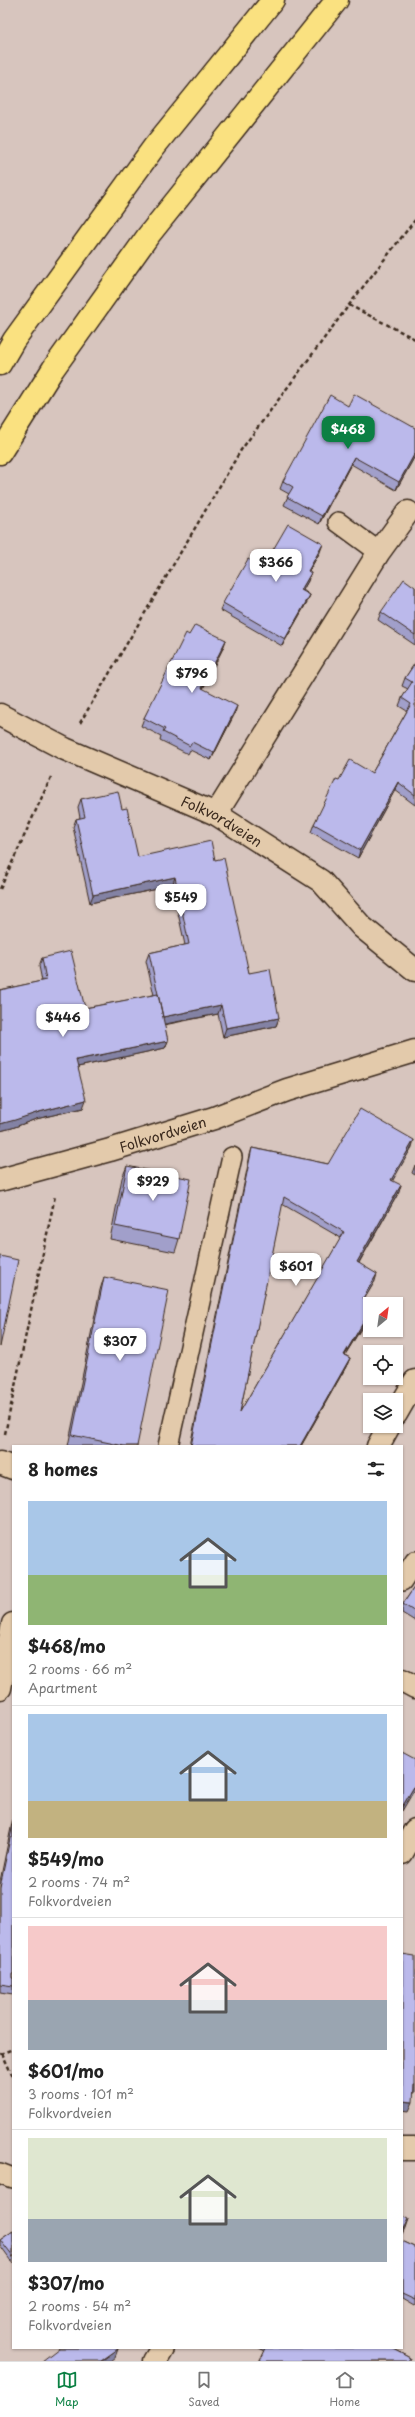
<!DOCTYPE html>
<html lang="en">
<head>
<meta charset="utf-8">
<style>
  body { margin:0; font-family:"Playpen Sans",sans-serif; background:#f6f6f6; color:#222; height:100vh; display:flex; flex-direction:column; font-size:15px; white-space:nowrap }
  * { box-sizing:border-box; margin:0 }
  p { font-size:13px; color:#767676 }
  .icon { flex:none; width:22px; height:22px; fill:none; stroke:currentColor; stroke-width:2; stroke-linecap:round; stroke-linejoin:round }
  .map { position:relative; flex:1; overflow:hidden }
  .panel { position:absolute; left:12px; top:1445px; width:391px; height:904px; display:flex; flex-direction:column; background:#fff; border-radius:0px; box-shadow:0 1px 3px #0004 }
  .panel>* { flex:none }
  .needle { width:26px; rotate:29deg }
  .buttons { position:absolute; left:363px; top:1297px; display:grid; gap:8px }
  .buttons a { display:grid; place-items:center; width:40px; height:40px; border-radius:0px; background:#fff; box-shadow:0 1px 3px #0004; font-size:20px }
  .price { position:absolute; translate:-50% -34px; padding:0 9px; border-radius:8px; background:#fff; color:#222; font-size:13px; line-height:26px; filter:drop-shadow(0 1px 2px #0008) }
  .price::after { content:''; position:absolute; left:50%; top:24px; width:12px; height:9px; margin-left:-6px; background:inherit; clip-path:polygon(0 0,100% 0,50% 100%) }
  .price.active { background:#0b8043; color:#fff }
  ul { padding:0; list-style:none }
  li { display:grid; align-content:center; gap:8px; height:212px; padding:0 16px }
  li+li { border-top:1px solid #e0e0e0 }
  li span { display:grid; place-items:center; height:124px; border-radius:0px; color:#555 }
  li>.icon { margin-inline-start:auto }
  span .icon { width:72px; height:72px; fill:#fffc; stroke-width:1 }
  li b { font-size:17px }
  h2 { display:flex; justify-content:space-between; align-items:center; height:48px; padding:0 16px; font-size:17px }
  .tab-bar { display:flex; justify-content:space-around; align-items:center; height:56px; border-top:1px solid #e0e0e0; background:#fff; font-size:11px; color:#767676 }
  .tab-bar a { display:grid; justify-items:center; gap:2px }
  .tab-bar .active { color:#0b8043 }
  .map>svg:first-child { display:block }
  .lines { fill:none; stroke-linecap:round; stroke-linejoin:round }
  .lane-casing { stroke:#3b2a1e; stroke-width:22 }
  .street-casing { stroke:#3b2a1e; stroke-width:25 }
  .highway-casing { stroke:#3b2a1e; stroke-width:25 }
  .path { stroke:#3b2a1e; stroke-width:2.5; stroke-dasharray:4 3; stroke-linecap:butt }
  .lane { stroke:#e3caab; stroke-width:19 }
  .street { stroke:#e3caab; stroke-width:22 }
  .highway { stroke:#fae180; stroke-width:22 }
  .wall { fill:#a19fca; stroke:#3b2a1e; fill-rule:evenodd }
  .shaded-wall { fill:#8382a4; stroke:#3b2a1e }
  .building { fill:#bbb9eb; stroke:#3b2a1e; fill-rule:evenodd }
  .labels { text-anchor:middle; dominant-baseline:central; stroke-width:4; stroke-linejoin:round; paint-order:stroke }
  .street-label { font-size:14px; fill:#3b2a1e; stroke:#e3caab }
</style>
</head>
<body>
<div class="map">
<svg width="415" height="2361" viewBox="0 0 415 2361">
  <rect width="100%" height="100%" fill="#d7c5be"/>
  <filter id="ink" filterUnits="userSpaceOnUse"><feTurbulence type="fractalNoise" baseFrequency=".025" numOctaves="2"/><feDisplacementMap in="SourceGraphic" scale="8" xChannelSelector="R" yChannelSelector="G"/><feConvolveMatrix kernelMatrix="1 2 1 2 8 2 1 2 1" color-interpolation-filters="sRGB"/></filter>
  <g filter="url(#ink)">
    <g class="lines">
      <defs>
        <path id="lane" d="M338,522L379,552
          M168,1446L232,1157
          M402,1581L415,1561
          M0,2173L13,2178"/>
        <g id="street">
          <path id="s1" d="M0,715L65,749L216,814L321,881L362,927L415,970"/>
          <path d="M216,814L379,552L408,512"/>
          <path id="s2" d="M0,1180L110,1150L214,1118L287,1090L415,1051"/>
          <path d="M396,1414L415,1381"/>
          <path d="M378,1446L389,1426"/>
          <path d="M0,1463L13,1468"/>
          <path d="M402,1680L415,1687"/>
          <path d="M0,1688L13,1624"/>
          <path d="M402,1853L415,1830"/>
          <path d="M402,2149H415"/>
          <path d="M154,2361L162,2348"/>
        </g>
        <path id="highway" d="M0,364L14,340L154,147L273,0
          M0,453L53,369L148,236L337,0"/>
      </defs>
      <use href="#lane" class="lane-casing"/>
      <use href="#street" class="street-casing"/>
      <use href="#highway" class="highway-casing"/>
      <path class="path" d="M349,305L415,339
        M80,723L241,450L349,305L415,220
        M0,889L52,775
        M5,1434L55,1196
        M2,2053L13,2077
        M0,2054L13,2049"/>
      <use href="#lane" class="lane"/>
      <use href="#street" class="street"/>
      <use href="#highway" class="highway"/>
    </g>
    <path class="wall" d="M348,406L415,428V456L396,490L351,464L319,524L284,505L289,494L280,489L283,481Z
      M320,552L309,571L308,581L303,590L310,595L307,602L282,646L220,610L223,603L263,567Z
      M415,587V645L378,620L381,612Z
      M189,635L226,640L223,648L203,689L235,713L211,760L190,750L188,754L160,740L161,736L141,726L144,718Z
      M415,663V805L395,790L358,858L311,832L314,824L339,780L372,773L407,711L399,706L402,698L408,689L402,686L405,678Z
      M81,799L122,809L138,857L215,860L249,973L279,1018L276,1026L223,1037L218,1014L164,1025L168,1041L165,1048L78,1067L83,1108L36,1119L12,1128L0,1131V990L42,981L39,966L42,958L85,1008L154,995L146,961L149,953L185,945L172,886L90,903L73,827L76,819L80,818L78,807Z
      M412,1147L392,1180L399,1192L359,1263L375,1281L364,1299L370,1304V1314L345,1355L350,1358L347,1365L301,1446H190L250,1155L252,1148L328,1164ZM282,1204L341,1238L240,1412Z
      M415,1165V1175L412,1173Z
      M127,1166L179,1239L175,1252L110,1239L122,1178Z
      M104,1277L137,1446H68L100,1290Z
      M415,1586V1621L402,1613V1608L403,1604Z
      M13,1818V1994L0,1992V1881Z
      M13,2231V2264L0,2246V2240Z
      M402,2241L415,2247V2305L414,2306L402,2299Z
      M259,2348H392L411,2358L409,2361H260L265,2351Z"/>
    <path class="shaded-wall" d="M415,453V456L396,490L399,482Z
      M354,457L351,464L319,524L322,516Z
      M323,544L320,552L305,578L308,571Z
      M311,573L308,581L299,597L301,590Z
      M310,595L307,602L282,646L285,639Z
      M226,640L223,648L199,696L202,688Z
      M237,706L235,713L211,760L214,753Z
      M398,782L395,790L358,858L360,850Z
      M175,877L172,886L90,903L93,895Z
      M221,1005L218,1014L160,1025L163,1017Z
      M279,1018L276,1026L223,1037L226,1028Z
      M168,1041L165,1048L73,1068L76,1060Z
      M86,1100L83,1108L36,1119L12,1128L0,1131V1124L39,1112Z
      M414,1140L412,1147L389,1187L391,1180Z
      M401,1185L399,1192L355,1269L357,1262Z
      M377,1274L375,1281L361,1305L363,1298Z
      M370,1311V1314L341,1361L344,1355Z
      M350,1358L347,1365L301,1446H300Z
      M415,1785V1789L402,1811V1807Z
      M414,2085H415V2093H411Z
      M402,2101L413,2102L409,2111L402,2110Z
      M408,2219L405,2228L402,2234V2231Z
      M118,2349L115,2357L110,2361H101Z"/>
    <path class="building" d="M354,394L415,428V453L399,482L354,457L322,516L287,497L293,487L283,481L330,395L348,406Z
      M288,524L323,544L308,571L311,573L301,590L310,595L285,639L223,603L248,559L263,567Z
      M404,579L415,587V635L381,612Z
      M195,625L226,640L202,688L237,706L214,753L192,742L190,746L163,732L165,729L144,718L186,633L189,635Z
      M415,663V795L398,782L360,850L314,824L336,779L339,780L350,760L372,773L411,704L402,698L412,682L405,678Z
      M118,791L122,809L127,808L138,857L211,841L215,860L224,858L249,973L270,969L279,1018L226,1028L221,1005L163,1017L149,953L189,944L175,877L93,895L76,819L85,817L81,799Z
      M71,951L85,1008L158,994L168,1041L76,1060L86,1100L39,1112L15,1120L0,1124V990L46,980L42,958Z
      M360,1109L414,1140L391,1180L401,1185L357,1262L377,1274L363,1298L374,1304H370V1311L344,1355L350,1358L300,1446H191L252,1148L328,1164ZM284,1197L344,1232L240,1412Z
      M127,1166L191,1179L179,1239L115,1226Z
      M0,1256L18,1260L0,1347Z
      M104,1277L169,1290L137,1446H124L72,1435Z
      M415,1586V1612L403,1604Z
      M402,1753L415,1760V1785L402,1807Z
      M13,1824V1986L0,1984V1887Z
      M402,1954L415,1956V2085H414L413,2102L402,2101Z
      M402,2216L408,2219L402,2231Z
      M13,2231V2257L0,2240Z
      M402,2241L415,2247V2300L402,2294Z
      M59,2348H118V2349L101,2361H42Z
      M266,2348H392L411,2358L409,2361H260Z"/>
  </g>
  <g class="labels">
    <g class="street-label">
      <text stroke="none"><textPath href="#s1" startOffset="246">Folkvordveien</textPath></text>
      <text stroke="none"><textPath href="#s2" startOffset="169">Folkvordveien</textPath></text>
    </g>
  </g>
</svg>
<div class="buttons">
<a><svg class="needle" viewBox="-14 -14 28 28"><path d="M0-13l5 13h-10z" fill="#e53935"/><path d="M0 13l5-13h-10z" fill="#767676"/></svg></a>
<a><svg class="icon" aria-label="locate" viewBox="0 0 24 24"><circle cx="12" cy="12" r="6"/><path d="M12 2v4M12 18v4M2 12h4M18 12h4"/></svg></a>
<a><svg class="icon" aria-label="layers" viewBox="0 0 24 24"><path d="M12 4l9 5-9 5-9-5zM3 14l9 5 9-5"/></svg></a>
</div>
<b class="price active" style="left:348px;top:450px">$468</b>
<b class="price" style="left:276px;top:583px">$366</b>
<b class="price" style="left:192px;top:694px">$796</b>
<b class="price" style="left:181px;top:918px">$549</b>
<b class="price" style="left:63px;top:1038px">$446</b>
<b class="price" style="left:153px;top:1202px">$929</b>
<b class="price" style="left:296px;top:1287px">$601</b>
<b class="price" style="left:120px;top:1362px">$307</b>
<section class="panel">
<h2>8 homes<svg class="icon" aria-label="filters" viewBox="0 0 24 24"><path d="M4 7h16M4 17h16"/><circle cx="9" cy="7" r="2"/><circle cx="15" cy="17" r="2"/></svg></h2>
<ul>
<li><span style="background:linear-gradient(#a9c7e8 60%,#8fb573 0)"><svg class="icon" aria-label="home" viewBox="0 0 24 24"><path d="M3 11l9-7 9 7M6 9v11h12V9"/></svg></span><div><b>$468/mo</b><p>2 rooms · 66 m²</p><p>Apartment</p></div></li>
<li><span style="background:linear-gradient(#a9c7e8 70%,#c2b280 0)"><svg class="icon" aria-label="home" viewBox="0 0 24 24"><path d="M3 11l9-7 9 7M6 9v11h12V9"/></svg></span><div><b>$549/mo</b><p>2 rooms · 74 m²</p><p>Folkvordveien</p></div></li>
<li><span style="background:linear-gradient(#f6c9c9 60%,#9aa5b1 0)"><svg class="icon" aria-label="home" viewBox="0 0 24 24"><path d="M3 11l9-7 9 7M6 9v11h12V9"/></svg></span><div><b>$601/mo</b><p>3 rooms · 101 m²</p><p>Folkvordveien</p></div></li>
<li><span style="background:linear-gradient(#dfe7d0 65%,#9aa5b1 0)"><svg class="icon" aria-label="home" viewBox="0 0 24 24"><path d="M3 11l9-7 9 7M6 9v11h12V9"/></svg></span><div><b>$307/mo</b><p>2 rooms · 54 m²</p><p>Folkvordveien</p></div></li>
</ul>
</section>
</div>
<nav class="tab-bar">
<a class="active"><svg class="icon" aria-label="map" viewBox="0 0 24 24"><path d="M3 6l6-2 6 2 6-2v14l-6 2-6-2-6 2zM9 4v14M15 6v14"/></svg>Map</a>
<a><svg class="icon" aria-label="saved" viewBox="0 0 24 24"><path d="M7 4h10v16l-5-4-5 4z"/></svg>Saved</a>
<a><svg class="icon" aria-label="home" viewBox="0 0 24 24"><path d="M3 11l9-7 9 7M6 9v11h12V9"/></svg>Home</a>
</nav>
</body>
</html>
